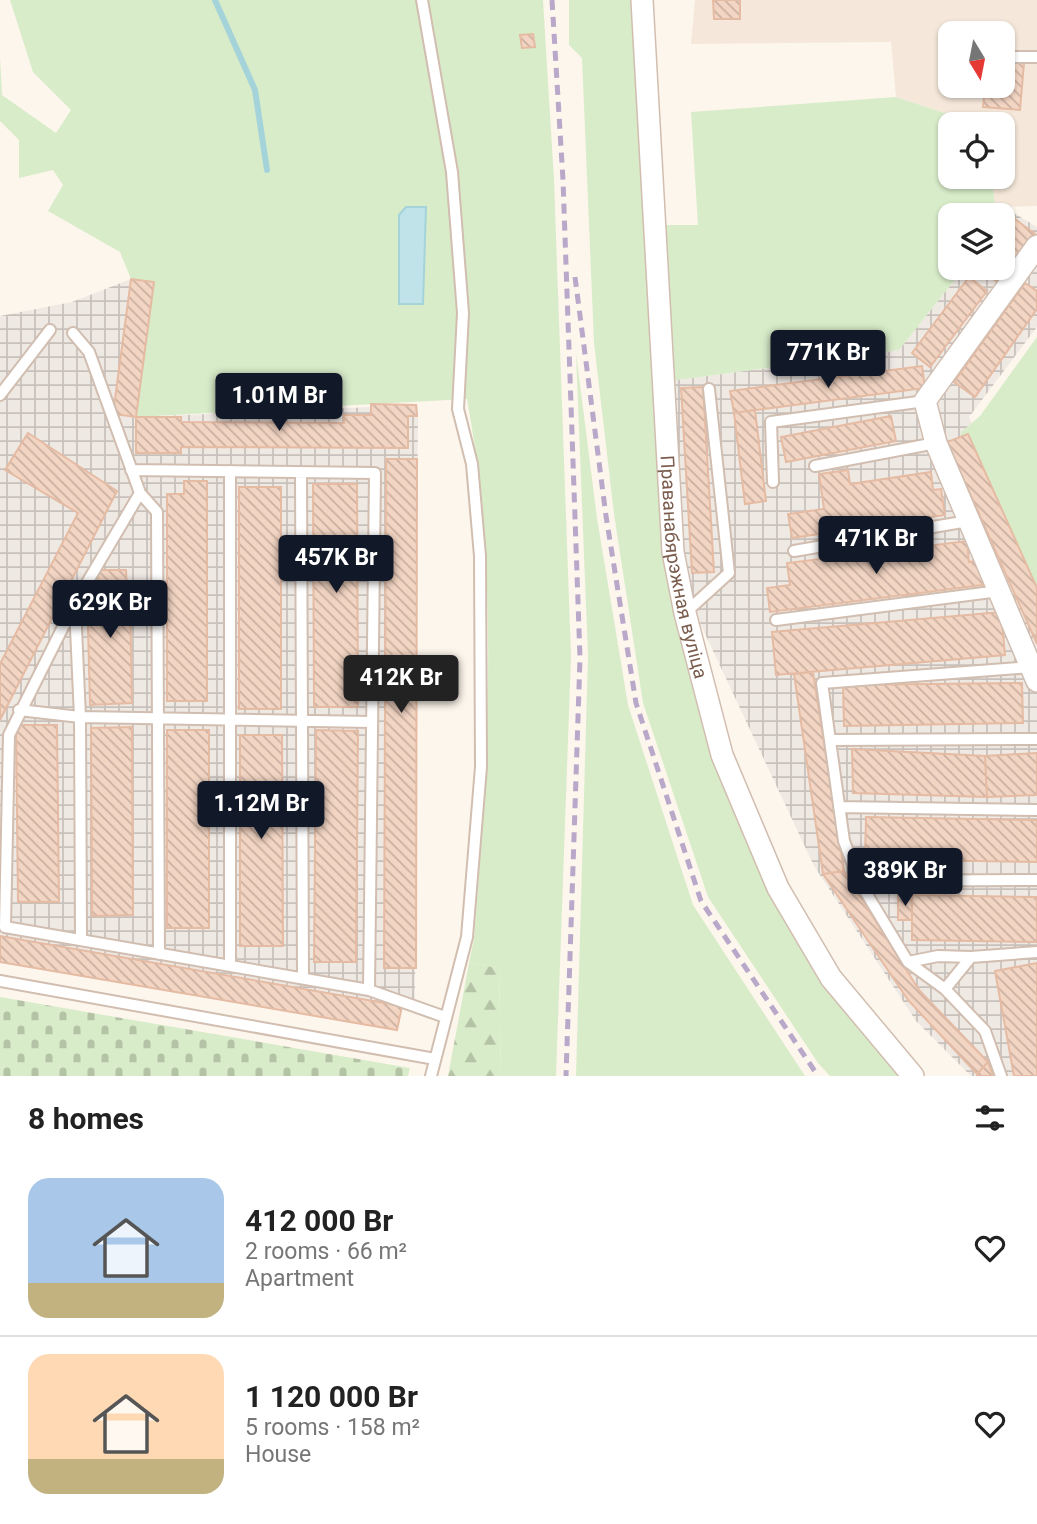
<!DOCTYPE html>
<html lang="en">
<head>
<meta charset="utf-8">
<style>
  body { margin:0; font-family:Roboto,sans-serif; background:#f2f2f2; color:#222; height:100vh; display:flex; flex-direction:column; font-size:26px; white-space:nowrap }
  * { box-sizing:border-box; margin:0 }
  p { font-size:23px; color:#767676 }
  .icon { flex:none; width:38px; height:38px; fill:none; stroke:currentColor; stroke-width:2; stroke-linecap:round; stroke-linejoin:round }
  .map { position:relative; height:1076px; overflow:hidden }
  .details { display:flex; flex-direction:column; background:#fff; flex:1 }
  .details>* { flex:none }
  .needle { width:46px; rotate:170deg }
  .tools { position:absolute; left:938px; top:21px; display:grid; gap:14px }
  .tools a { display:grid; place-items:center; width:77px; height:77px; border-radius:14px; background:#fff; box-shadow:0 2px 5px #0004; font-size:35px }
  .price { position:absolute; translate:-50% -60px; padding:0 16px; border-radius:7px; background:#111827; color:#fff; font-size:23px; line-height:46px; filter:drop-shadow(0 2px 4px #0008) }
  .price::after { content:''; position:absolute; left:50%; top:42px; width:21px; height:16px; margin-left:-10px; background:inherit; clip-path:polygon(0 0,100% 0,50% 100%) }
  .price.active { background:#222; color:#fff }
  ul { padding:0; list-style:none }
  li { display:flex; align-items:center; gap:21px; height:175px; padding:0 28px }
  li+li { border-top:2px solid #e0e0e0 }
  li span { display:grid; place-items:center; flex:none; width:196px; height:140px; border-radius:21px; color:#555 }
  li>.icon { margin-inline-start:auto }
  span .icon { width:84px; height:84px; fill:#fffc; stroke-width:1 }
  li b { font-size:30px }
  h2 { display:flex; justify-content:space-between; align-items:center; height:84px; padding:0 28px; font-size:30px }
  .map>svg:first-child { display:block }
  .residential { fill:#f5e8da; fill-rule:evenodd }
  .industrial { fill:url(#industrial-grid) }
  .green { fill:#d8ecc9 }
  .forest { fill:url(#forest-firs) }
  .cemetery { fill:url(#cemetery-stones) }
  .water { fill:#bfe3e8; stroke:#a5d3da; stroke-width:2 }
  .lines { fill:none; stroke-linecap:round; stroke-linejoin:round }
  .stream { stroke:#a5d3da; stroke-width:6 }
  .building { fill:url(#building-back-hatch); stroke:#e6bba3; stroke-width:2 }
  .service-casing { stroke:#d1beb0; stroke-width:14 }
  .minor-casing { stroke:#d1beb0; stroke-width:24 }
  .service { stroke:#fff; stroke-width:10 }
  .minor { stroke:#fff; stroke-width:21 }
  .rail { stroke:#b9a8c9; stroke-width:5; stroke-dasharray:10 7; stroke-linecap:butt }
  .labels { text-anchor:middle; dominant-baseline:central; stroke-width:5; stroke-linejoin:round; paint-order:stroke }
  .street-label { font-size:19px; fill:#7a5c4d; stroke:#fffaf3 }
</style>
</head>
<body>
<div class="map">
<svg width="1037" height="1076" viewBox="0 0 1037 1076">
  <defs>
    <pattern id="industrial-grid" width="8" height="8" patternUnits="userSpaceOnUse" patternTransform="scale(1.75)"><rect width="8" height="8" fill="#efe9e4"/><path d="M0 4h8M4 0v8" fill="none" stroke="#c7c0bb"/></pattern>
    <pattern id="forest-firs" width="22" height="20" patternUnits="userSpaceOnUse" patternTransform="scale(1.75)"><rect width="22" height="20" fill="#d8ecc9"/><path d="M5 1l3.5 6h-7zM16 11l3.5 6h-7z" fill="#b4c2a5"/></pattern>
    <pattern id="cemetery-stones" width="16" height="16" patternUnits="userSpaceOnUse" patternTransform="scale(1.75)"><rect width="16" height="16" fill="#d8ecc9"/><path d="M2 7V4a2 2 0 0 1 4 0v3zM10 15v-3a2 2 0 0 1 4 0v3z" fill="#b4c2a5"/></pattern>
    <pattern id="building-back-hatch" width="6" height="6" patternUnits="userSpaceOnUse" patternTransform="scale(1.75)"><rect width="6" height="6" fill="#f3d5c3"/><path d="M-1 5l2 2M0 0l6 6M5-1l2 2" fill="none" stroke="#cab0a1"/></pattern>
  </defs>
  <rect width="100%" height="100%" fill="#fdf6ec"/>
  <path class="residential" d="M695,0H1037V206L995,207L992,177H1003V124H978L896,97L891,42L691,44ZM950,33H1003V86H950Z"/>
  <path class="industrial" d="M1009,210L1037,227V327L969,417L1037,573V1076H971L916,1021L814,866L684,589L671,381L899,350L964,268H1003V218Z
    M131,279L154,282L137,417L418,405L415,1006H402L397,1030L0,962V316L72,302Z"/>
  <path class="green" d="M10,0H543L554,180L571,656L556,1076H501L499,968L469,963L474,939C488,760 500,577 467,399L136,417L154,282L131,279L120,252L48,211L63,185L53,170L19,178V140L0,121V57L2,95L56,133L71,110L33,72Z
    M569,0H634L648,225H698L691,112L896,97L978,124H950V177H992L995,207L1009,210L1003,218V215H950V268H964L899,350L671,381L665,548L773,890L906,1076H830L818,1063L708,897L643,703L614,514L594,343L582,58L569,45Z
    M1037,337V618L959,468L961,432L980,416Z
    M576,353L597,518L628,705L693,905L805,1076H576L588,656Z"/>
  <path class="forest" d="M469,963L499,968L501,1076H448Z"/>
  <path class="cemetery" d="M0,997L410,1068L408,1076H0Z"/>
  <path class="water" d="M406,207H426L423,304H399V215Z"/>
  <g class="lines">
    <path class="stream" d="M215,0L255,90L267,170"/>
  </g>
  <path class="building" d="M713,0H740V19H714Z
    M533,34L535,47L522,48L520,35Z
    M1003,61L1024,63L1020,110L983,107L985,88L1006,90L1007,75L1003,74Z
    M1015,219L1035,234L999,283L978,269L1003,268V236Z
    M969,277L987,291L930,367L912,353Z
    M131,279L154,282L136,417L113,414Z
    M1025,283L1037,291V309L975,397L954,382Z
    M922,366L925,388L734,413L730,391Z
    M703,387L714,572L692,573L681,388Z
    M371,404L416,405L417,416H408V448L181,447V453H136V417H181V422L344,423V415H371Z
    M755,410L766,501L745,504L734,413Z
    M891,416L896,441L786,462L781,437Z
    M28,433L117,491L0,720V664L78,513L5,470Z
    M968,434L1037,588V644L947,442Z
    M386,459H417L416,968H384Z
    M848,470L850,484L931,472L933,490L941,489L945,515L792,538L788,514L824,509L819,474Z
    M184,481H207V701H167V494H184Z
    M313,484H357L358,707H314Z
    M239,487H281V709H239Z
    M967,541L969,562L980,560L983,585L770,612L767,588L790,585L787,563Z
    M98,570H126L127,589H130L132,703L90,705L87,590H99Z
    M1001,612L1005,655L776,675L772,632Z
    M813,672L844,871L823,874L794,674Z
    M1022,683L1023,723L844,726L843,685Z
    M16,725H57L59,902H18Z
    M132,727L133,915L92,916L91,728Z
    M167,730H209V928H167Z
    M316,730L358,731L356,962H314Z
    M240,735H282L283,946H240Z
    M852,749L985,756L987,797L853,793Z
    M1037,753V795L987,797L985,756Z
    M866,817L1037,820V862L865,859Z
    M844,871L919,990L988,1062L977,1074L908,1000L823,874Z
    M898,895H912V920H898Z
    M912,895L1037,897V942L912,940Z
    M0,936L402,1006L397,1030L0,962Z
    M1037,963V1076H1014L995,971Z
    M988,1062L993,1076H977V1074Z"/>
  <g class="lines">
    <defs>
      <path id="service" d="M422,0L452,172L463,313L458,409L472,464L480,556L481,767L467,937L431,1076
        M1003,57H1037
        M73,333L89,352L140,493L75,603L9,735L5,927L369,990L445,1017
        M0,395L50,330
        M815,466L936,443
        M131,470L375,473L369,990
        M230,471V966
        M301,472L303,978
        M773,482L771,422L925,401
        M140,493L157,512L159,954
        M794,551L968,521
        M75,606L80,717L81,939
        M685,613L729,573L709,389
        M776,620L999,591
        M19,710L80,717L372,722
        M830,740L1037,739
        M839,807L1037,810
        M859,881L1037,880
        M908,962L938,956L971,957
        M0,981L435,1059
        M945,989L971,957L1037,952
        M1001,1076L985,1031L945,989L908,962L859,881L844,841L822,683L1031,667"/>
      <g id="minor">
        <path id="s1" d="M642,0L673,552L685,613L722,755L778,888L831,978L913,1076"/>
        <path d="M1037,246L925,401L936,443L1037,681"/>
      </g>
    </defs>
    <use href="#service" class="service-casing"/>
    <use href="#minor" class="minor-casing"/>
    <use href="#service" class="service"/>
    <use href="#minor" class="minor"/>
    <path class="rail" d="M552,0L563,180L580,658L566,1076
      M575,277L606,516L636,703L701,901L818,1076"/>
  </g>
  <g class="labels">
    <g class="street-label">
      <text stroke="none"><textPath href="#s1" startOffset="569">Праванабярэжная вуліца</textPath></text>
    </g>
  </g>
</svg>
<div class="tools">
<a><svg class="needle" viewBox="-14 -14 28 28"><path d="M0-13l5 13h-10z" fill="#e53935"/><path d="M0 13l5-13h-10z" fill="#767676"/></svg></a>
<a><svg class="icon" aria-label="locate" viewBox="0 0 24 24"><circle cx="12" cy="12" r="6"/><path d="M12 2v4M12 18v4M2 12h4M18 12h4"/></svg></a>
<a><svg class="icon" aria-label="layers" viewBox="0 0 24 24"><path d="M12 4l9 5-9 5-9-5zM3 14l9 5 9-5"/></svg></a>
</div>
<b class="price" style="left:828px;top:390px">771K Br</b>
<b class="price" style="left:279px;top:433px">1.01M Br</b>
<b class="price" style="left:876px;top:576px">471K Br</b>
<b class="price" style="left:336px;top:595px">457K Br</b>
<b class="price" style="left:110px;top:640px">629K Br</b>
<b class="price active" style="left:401px;top:715px">412K Br</b>
<b class="price" style="left:261px;top:841px">1.12M Br</b>
<b class="price" style="left:905px;top:908px">389K Br</b>
</div>
<section class="details">
<h2>8 homes<svg class="icon" aria-label="filters" viewBox="0 0 24 24"><path d="M4 7h16M4 17h16"/><circle cx="9" cy="7" r="2"/><circle cx="15" cy="17" r="2"/></svg></h2>
<ul>
<li><span style="background:linear-gradient(#a9c7e8 75%,#c2b280 0)"><svg class="icon" aria-label="home" viewBox="0 0 24 24"><path d="M3 11l9-7 9 7M6 9v11h12V9"/></svg></span><div><b>412 000 Br</b><p>2 rooms · 66 m²</p><p>Apartment</p></div><svg class="icon" aria-label="heart" viewBox="0 0 24 24"><path d="M12 20l-8-8c-3-5 5-10 8-4 3-6 11-1 8 4z"/></svg></li>
<li><span style="background:linear-gradient(#ffd9b3 75%,#c2b280 0)"><svg class="icon" aria-label="home" viewBox="0 0 24 24"><path d="M3 11l9-7 9 7M6 9v11h12V9"/></svg></span><div><b>1 120 000 Br</b><p>5 rooms · 158 m²</p><p>House</p></div><svg class="icon" aria-label="heart" viewBox="0 0 24 24"><path d="M12 20l-8-8c-3-5 5-10 8-4 3-6 11-1 8 4z"/></svg></li>
</ul>
</section>
</body>
</html>
